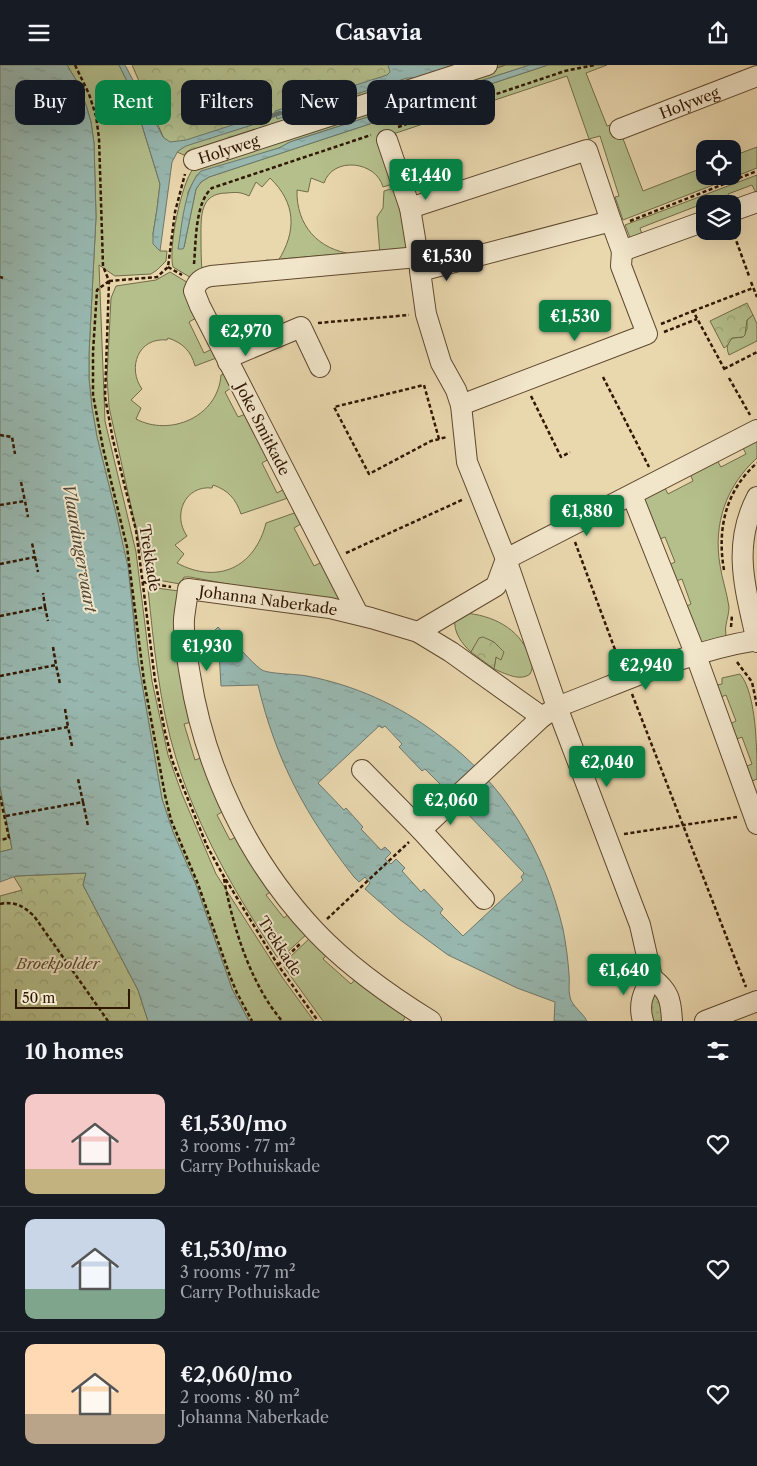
<!DOCTYPE html>
<html lang="en">
<head>
<meta charset="utf-8">
<style>
  body { margin:0; font-family:"Libre Caslon Text",serif; background:#20242c; color:#f1f3f6; height:100vh; display:flex; flex-direction:column; font-size:19px; white-space:nowrap }
  * { box-sizing:border-box; margin:0 }
  p { font-size:16px; color:#9ea1a6 }
  .icon { flex:none; width:28px; height:28px; fill:none; stroke:currentColor; stroke-width:2; stroke-linecap:round; stroke-linejoin:round }
  .map { position:relative; height:956px; overflow:hidden }
  .side { display:flex; flex-direction:column; background:#171b24; flex:1 }
  .side>* { flex:none }
  .hud { position:absolute; left:15px; top:15px; width:500px; height:45px; display:flex; gap:10px }
  .tools { position:absolute; left:696px; top:75px; display:grid; gap:10px }
  .tools a { display:grid; place-items:center; width:45px; height:45px; border-radius:10px; background:#171b24; box-shadow:0 5px 20px #0002; font-size:25px }
  .scale { position:absolute; left:15px; bottom:12px; width:115px; box-sizing:border-box; padding-left:5px; border:2px solid #311803; border-top:0; font-size:14px; line-height:18px; white-space:nowrap; color:#311803; -webkit-text-stroke:4px #f1e5ca; paint-order:stroke }
  .price { position:absolute; translate:-50% -42px; padding:0 11px; border-radius:5px; background:#0b8043; color:#fff; font-size:16px; line-height:32px; filter:drop-shadow(0 1px 2px #0008) }
  .price::after { content:''; position:absolute; left:50%; top:30px; width:15px; height:11px; margin-left:-8px; background:inherit; clip-path:polygon(0 0,100% 0,50% 100%) }
  .price.selected { background:#222; color:#fff }
  ul { padding:0; list-style:none }
  li { display:flex; align-items:center; gap:15px; height:125px; padding:0 25px }
  li+li { border-top:1px solid #363941 }
  li span { display:grid; place-items:center; flex:none; width:140px; height:100px; border-radius:10px; color:#555 }
  li>.icon { margin-inline-start:auto }
  span .icon { width:60px; height:60px; fill:#fffc; stroke-width:1 }
  li b { font-size:21px }
  h2 { display:flex; justify-content:space-between; align-items:center; height:60px; padding:0 25px; font-size:21px }
  .tag { padding:0 18px; border-radius:10px; background:#171b24; box-shadow:0 5px 20px #0002; font-size:18px; line-height:45px }
  .tag.selected { background:#0b8043; color:#fff }
  header { display:flex; justify-content:space-between; align-items:center; height:65px; padding:0 25px; background:#171b24; font-size:22px; font-weight:700 }
  .map>svg:first-child { display:block }
  .grass { fill:#b4bf8c; stroke:#726c48 }
  .forest { fill:url(#forest-crowns); stroke:#726c48 }
  .garden { fill:url(#garden-dots); stroke:#726c48 }
  .water { fill:url(#water-ripples); stroke:#6f786b; fill-rule:evenodd }
  .lines { fill:none; stroke-linecap:round; stroke-linejoin:round }
  .stream { stroke:#6f786b; stroke-width:4.5 }
  .minor-casing { stroke:#5f482e; stroke-width:22 }
  .path { stroke:#311803; stroke-width:2.5; stroke-dasharray:4 2.5; stroke-linecap:butt }
  .minor { stroke:#f1e5ca; stroke-width:20 }
  .labels { text-anchor:middle; dominant-baseline:central; stroke-width:4; stroke-linejoin:round; paint-order:stroke }
  .street-label { font-size:15px; fill:#311803; stroke:#f1e5ca }
  .park-label { font-size:15px; font-style:italic; fill:#584a2c; stroke:#f1e5ca }
  .water-label { font-size:16px; font-style:italic; fill:#504837; stroke:#f1e5ca }
</style>
</head>
<body>
<header><svg class="icon" aria-label="menu" viewBox="0 0 24 24"><path d="M4 6h16M4 12h16M4 18h16"/></svg>Casavia<svg class="icon" aria-label="share" viewBox="0 0 24 24"><path d="M12 15V3M7 8l5-5 5 5M5 13v7h14v-7"/></svg></header>
<div class="map">
<svg width="757" height="956" viewBox="0 0 757 956">
  <defs>
    <pattern id="forest-crowns" width="20" height="18" patternUnits="userSpaceOnUse" patternTransform="scale(1.25)"><rect width="20" height="18" fill="#b4bf8c"/><path d="M2 6a3 3 0 1 1 6 0M12 15a3 3 0 1 1 6 0" fill="none" stroke="#9ba377"/></pattern>
    <pattern id="garden-dots" width="8" height="8" patternUnits="userSpaceOnUse" patternTransform="scale(1.25)"><rect width="8" height="8" fill="#b4bf8c"/><path d="M2 2h.1M6 6h.1" fill="none" stroke="#9ba377" stroke-width="1.8" stroke-linecap="round"/></pattern>
    <pattern id="water-ripples" width="26" height="14" patternUnits="userSpaceOnUse" patternTransform="scale(1.25)"><rect width="26" height="14" fill="#98b8b0"/><path d="M2 4q2-2 4 0t4 0M15 11q2-2 4 0t4 0" fill="none" stroke="#839d96"/></pattern>
  </defs>
  <rect width="100%" height="100%" fill="#e9d7ae"/>
  <filter id="stains"><feTurbulence type="fractalNoise" baseFrequency=".004" numOctaves="4"/><feColorMatrix values="0 0 0 0 .2 0 0 0 0 .09 0 0 0 0 .02 0 0 0 .5 -.17"/></filter>
  <radialGradient id="worn" r=".72"><stop offset=".6" stop-color="#630" stop-opacity="0"/><stop offset="1" stop-color="#630" stop-opacity=".3"/></radialGradient>
  <path class="grass" d="M67,0H119L133,28L141,57L160,119L157,144L153,169L156,181L160,186H167L166,196L157,205L151,209L115,211L99,200L105,356L136,487L152,616L168,690L182,729L216,809L282,912L314,956H249L232,924L196,820L173,767L162,734L138,596L131,523L117,453L97,372L92,343L89,314V288L96,152L94,78L91,57L86,40L76,15Z
    M506,0H530L290,77L279,83L197,110L188,127L184,182L196,124L201,117L209,112L548,0H607L586,8L607,61L617,58L643,126L705,102V111H732L733,91L757,82V103L623,155L615,132L619,131L600,71L589,74L567,11L381,73L396,118L383,122C376,96 333,91 324,118L311,113L308,127L297,125C296,160 318,185 353,189L330,194L329,190L281,194V198L266,199V195L278,196C297,166 296,138 270,113L262,122L256,117L249,131C241,127 236,127 227,128C200,128 201,151 201,171C201,183 201,194 202,206L193,214L173,202C168,184 181,119 193,104Z
    M757,110V130L752,120L728,129L732,139H712L710,136L640,163L643,173L631,175L625,160Z
    M397,122L409,186L380,189L377,152L383,143L384,126Z
    M170,207L190,219L198,252L189,257L204,288L214,283L219,292L195,301C191,286 183,278 168,273L167,275C138,272 127,303 142,324L131,335L141,343L136,354C170,372 218,352 221,310L227,308L234,321L225,327L238,352L248,348L271,393L262,398L277,428L286,423L291,432L241,449C236,434 228,425 213,420L212,423C185,420 172,450 187,471L175,480L184,489L177,498C218,520 255,502 266,458L297,447L304,457L294,463L314,501L324,496L344,534L336,539L190,512H184L180,519L147,513L109,342L107,312L111,233L116,221L156,215Z
    M753,250L757,259V276L729,290C726,283 727,279 732,273L743,272L747,264V255Z
    M757,371V393C726,421 713,459 720,500C722,514 727,528 729,542C729,548 727,554 726,560C725,564 726,568 726,572L703,578H699L681,544L691,539L682,514L671,518L665,502L675,497L665,472L655,476L643,430L663,419L668,429L693,416L689,406L715,392L721,402L746,389L741,379Z
    M149,522L179,526L195,656L184,659L195,695L206,691L227,744L217,750L230,775L240,770L275,824L266,830L284,853L292,846L308,868L282,892H277C236,829 198,765 176,693C159,638 154,581 148,524Z
    M464,548C492,550 519,563 529,590C532,597 534,602 530,609C520,617 504,608 494,604L496,592L480,573L471,587C462,579 453,567 455,554Z
    M740,609C757,629 757,688 757,714L748,718L742,703L752,699L742,672L732,676L726,661L736,656L726,630L716,634L712,621L722,619V613Z
    M0,721L12,784L0,787Z
    M312,871L330,886L323,894L351,919L358,911L408,947L403,956H323L284,902L287,895Z"/>
  <path class="forest" d="M132,0H505L202,98L168,83Z
    M747,238L753,250L747,255L745,270L743,272L732,273L727,281L724,283L710,256Z
    M483,572L494,577L504,587L501,595L496,592L494,604L471,587L479,573Z
    M86,808L83,820L138,925L148,956H0V831L22,825L14,812L16,811Z"/>
  <path class="garden" d="M651,927H660L663,956H646Z"/>
  <path class="water" d="M0,0H67L76,15L86,40L91,57L94,78L96,152L89,288V314L92,343L97,372L117,453L128,502L138,596L162,734L173,767L196,820L232,924L249,956H148L138,925L83,820L86,808L16,811L0,817V787L12,784L0,721Z
    M119,0H125L163,72L170,77L186,75L254,53L255,59L186,81L178,86L172,97L160,186L153,179V169L157,144L160,119L141,57L133,28Z
    M388,0H454L444,3L428,13H407L277,54L275,46L387,10L390,7Z
    M530,0H548L209,112L201,117L196,124L184,182L183,184H178C182,161 184,122 201,106L279,83L290,77Z
    M218,562L227,572L234,571C235,574 235,576 236,578C237,582 258,603 262,605C269,609 297,609 307,611C354,620 399,640 437,669C504,718 544,784 563,864C566,879 568,895 569,909C570,917 568,925 570,932C571,940 583,948 587,956H554L555,937L517,923L448,890L399,854L365,824L370,818L365,812L359,817L354,812C306,751 276,696 258,620L221,621L219,587L213,580L212,575L213,567ZM379,661L382,663L385,661L402,679L399,682L422,706L425,704L443,722L440,725L462,749L465,746L524,808L521,812L523,815L463,871L440,848L443,844L424,824L421,827L402,806L405,803L396,794L391,799L385,794L391,788L385,782L381,785L361,764L363,762L346,743L344,745L318,718Z"/>
  <g class="lines">
    <path class="stream" d="M135,18L142,31L143,36
      M250,58L280,48"/>
    <defs>
      <g id="minor">
        <path id="s1" d="M620,64L757,11"/>
        <path d="M387,75L410,143L420,204"/>
        <path id="s2" d="M194,95L487,0"/>
        <path d="M410,143L587,85L611,156"/>
        <path d="M732,146L757,137"/>
        <path d="M228,297L232,291L301,262L320,302"/>
        <path d="M461,340L647,269L621,201L622,186"/>
        <path d="M632,430L695,588L757,759"/>
        <path d="M757,432C731,482 746,526 757,577"/>
        <path d="M358,549L200,241L194,226C197,217 201,213 211,211L418,192"/>
        <path d="M418,567L496,521L506,494L757,365"/>
        <path d="M362,705L421,765L484,834"/>
        <path d="M421,765L542,652L557,642C623,617 687,586 757,575"/>
        <path id="s3" d="M431,956C389,930 349,902 315,866C249,796 205,705 190,610C187,592 183,572 184,554C185,544 187,534 188,524L330,543L371,553L418,567L451,587L542,652"/>
        <path d="M643,956C638,939 643,928 652,913"/>
        <path d="M672,956C671,935 669,926 652,913L640,860L557,642L506,494L467,397L461,340L456,325L441,298L426,249L420,206L611,156L622,186L705,156"/>
        <path d="M705,956L757,936"/>
      </g>
    </defs>
    <use href="#minor" class="minor-casing"/>
    <path class="path" d="M75,0L89,29L96,51L99,73L103,201L109,216L105,332L113,375L136,465L155,615L165,667L172,695L207,781L223,810L278,900L318,956
      M398,62L565,6L595,0
      M630,156L757,106
      M732,164L749,211
      M194,199C196,177 195,137 212,123L371,70
      M168,202L182,210
      M0,212L3,213
      M109,216L97,225L93,287V330L103,383L127,482L144,616L165,730L171,755L198,819L230,911L237,928L252,956
      M109,216L157,212L168,202L175,147L185,109
      M751,217L757,232
      M693,246L753,223
      M318,258L409,250
      M661,259L693,246L726,307
      M664,267L697,254
      M724,304L757,287
      M603,312L649,402
      M729,313L750,350
      M531,331L561,392L570,387
      M0,370L12,372L15,389
      M439,374L424,320L334,342L369,409L431,376L447,372
      M21,417L25,436
      M0,440L25,436L28,452
      M575,477L620,598
      M346,488L464,434
      M35,492L38,507
      M0,499L35,492L32,478
      M724,505C717,465 725,426 757,398
      M143,517L171,522
      M45,542L48,556
      M0,551L45,542L43,528
      M731,562L732,550
      M53,582L56,600
      M737,597L752,617L757,641
      M0,611L56,600L60,619
      M632,629L746,922
      M65,644L68,662
      M0,674L68,662L72,681
      M0,731L9,773L0,775
      M83,737L88,761
      M6,751L83,737L78,714
      M624,769L737,752
      M224,814C233,862 250,918 282,956
      M0,839C15,836 23,841 34,851L108,956
      M327,854L409,777
      M278,900L301,878"/>
    <use href="#minor" class="minor"/>
  </g>
  <g class="labels">
    <g class="street-label">
      <text stroke="none"><textPath href="#s1" startOffset="74">Holyweg</textPath></text>
      <text stroke="none"><textPath href="#s2" startOffset="36">Holyweg</textPath></text>
      <text transform="translate(263 364) rotate(63)">Joke Smitkade</text>
      <text transform="translate(150 493) rotate(81)">Trekkade</text>
      <text stroke="none"><textPath href="#s3" startOffset="604">Johanna Naberkade</textPath></text>
      <text transform="translate(280 881) rotate(57)">Trekkade</text>
    </g>
    <g class="park-label">
      <text x="58" y="898">Broekpolder</text>
    </g>
    <g class="water-label">
      <text transform="translate(80 483) rotate(80)">Vlaardingervaart</text>
    </g>
  </g>
  <rect width="100%" height="100%" filter="url(#stains)"/>
  <rect width="100%" height="100%" fill="url(#worn)"/>
</svg>
<div class="tools">
<a><svg class="icon" aria-label="locate" viewBox="0 0 24 24"><circle cx="12" cy="12" r="6"/><path d="M12 2v4M12 18v4M2 12h4M18 12h4"/></svg></a>
<a><svg class="icon" aria-label="layers" viewBox="0 0 24 24"><path d="M12 4l9 5-9 5-9-5zM3 14l9 5 9-5"/></svg></a>
</div>
<div class="scale">50 m</div>
<b class="price" style="left:426px;top:136px">€1,440</b>
<b class="price selected" style="left:447px;top:217px">€1,530</b>
<b class="price" style="left:575px;top:277px">€1,530</b>
<b class="price" style="left:246px;top:292px">€2,970</b>
<b class="price" style="left:587px;top:472px">€1,880</b>
<b class="price" style="left:207px;top:607px">€1,930</b>
<b class="price" style="left:646px;top:626px">€2,940</b>
<b class="price" style="left:607px;top:723px">€2,040</b>
<b class="price" style="left:451px;top:761px">€2,060</b>
<b class="price" style="left:624px;top:931px">€1,640</b>
<div class="hud">
<a class="tag">Buy</a>
<a class="tag selected">Rent</a>
<a class="tag">Filters</a>
<a class="tag">New</a>
<a class="tag">Apartment</a>
</div>
</div>
<section class="side">
<h2>10 homes<svg class="icon" aria-label="filters" viewBox="0 0 24 24"><path d="M4 7h16M4 17h16"/><circle cx="9" cy="7" r="2"/><circle cx="15" cy="17" r="2"/></svg></h2>
<ul>
<li><span style="background:linear-gradient(#f6c9c9 75%,#c2b280 0)"><svg class="icon" aria-label="home" viewBox="0 0 24 24"><path d="M3 11l9-7 9 7M6 9v11h12V9"/></svg></span><div><b>€1,530/mo</b><p>3 rooms · 77 m²</p><p>Carry Pothuiskade</p></div><svg class="icon" aria-label="heart" viewBox="0 0 24 24"><path d="M12 20l-8-8c-3-5 5-10 8-4 3-6 11-1 8 4z"/></svg></li>
<li><span style="background:linear-gradient(#c9d6e8 70%,#7fa58c 0)"><svg class="icon" aria-label="home" viewBox="0 0 24 24"><path d="M3 11l9-7 9 7M6 9v11h12V9"/></svg></span><div><b>€1,530/mo</b><p>3 rooms · 77 m²</p><p>Carry Pothuiskade</p></div><svg class="icon" aria-label="heart" viewBox="0 0 24 24"><path d="M12 20l-8-8c-3-5 5-10 8-4 3-6 11-1 8 4z"/></svg></li>
<li><span style="background:linear-gradient(#ffd9b3 70%,#b9a48a 0)"><svg class="icon" aria-label="home" viewBox="0 0 24 24"><path d="M3 11l9-7 9 7M6 9v11h12V9"/></svg></span><div><b>€2,060/mo</b><p>2 rooms · 80 m²</p><p>Johanna Naberkade</p></div><svg class="icon" aria-label="heart" viewBox="0 0 24 24"><path d="M12 20l-8-8c-3-5 5-10 8-4 3-6 11-1 8 4z"/></svg></li>
</ul>
</section>
</body>
</html>
